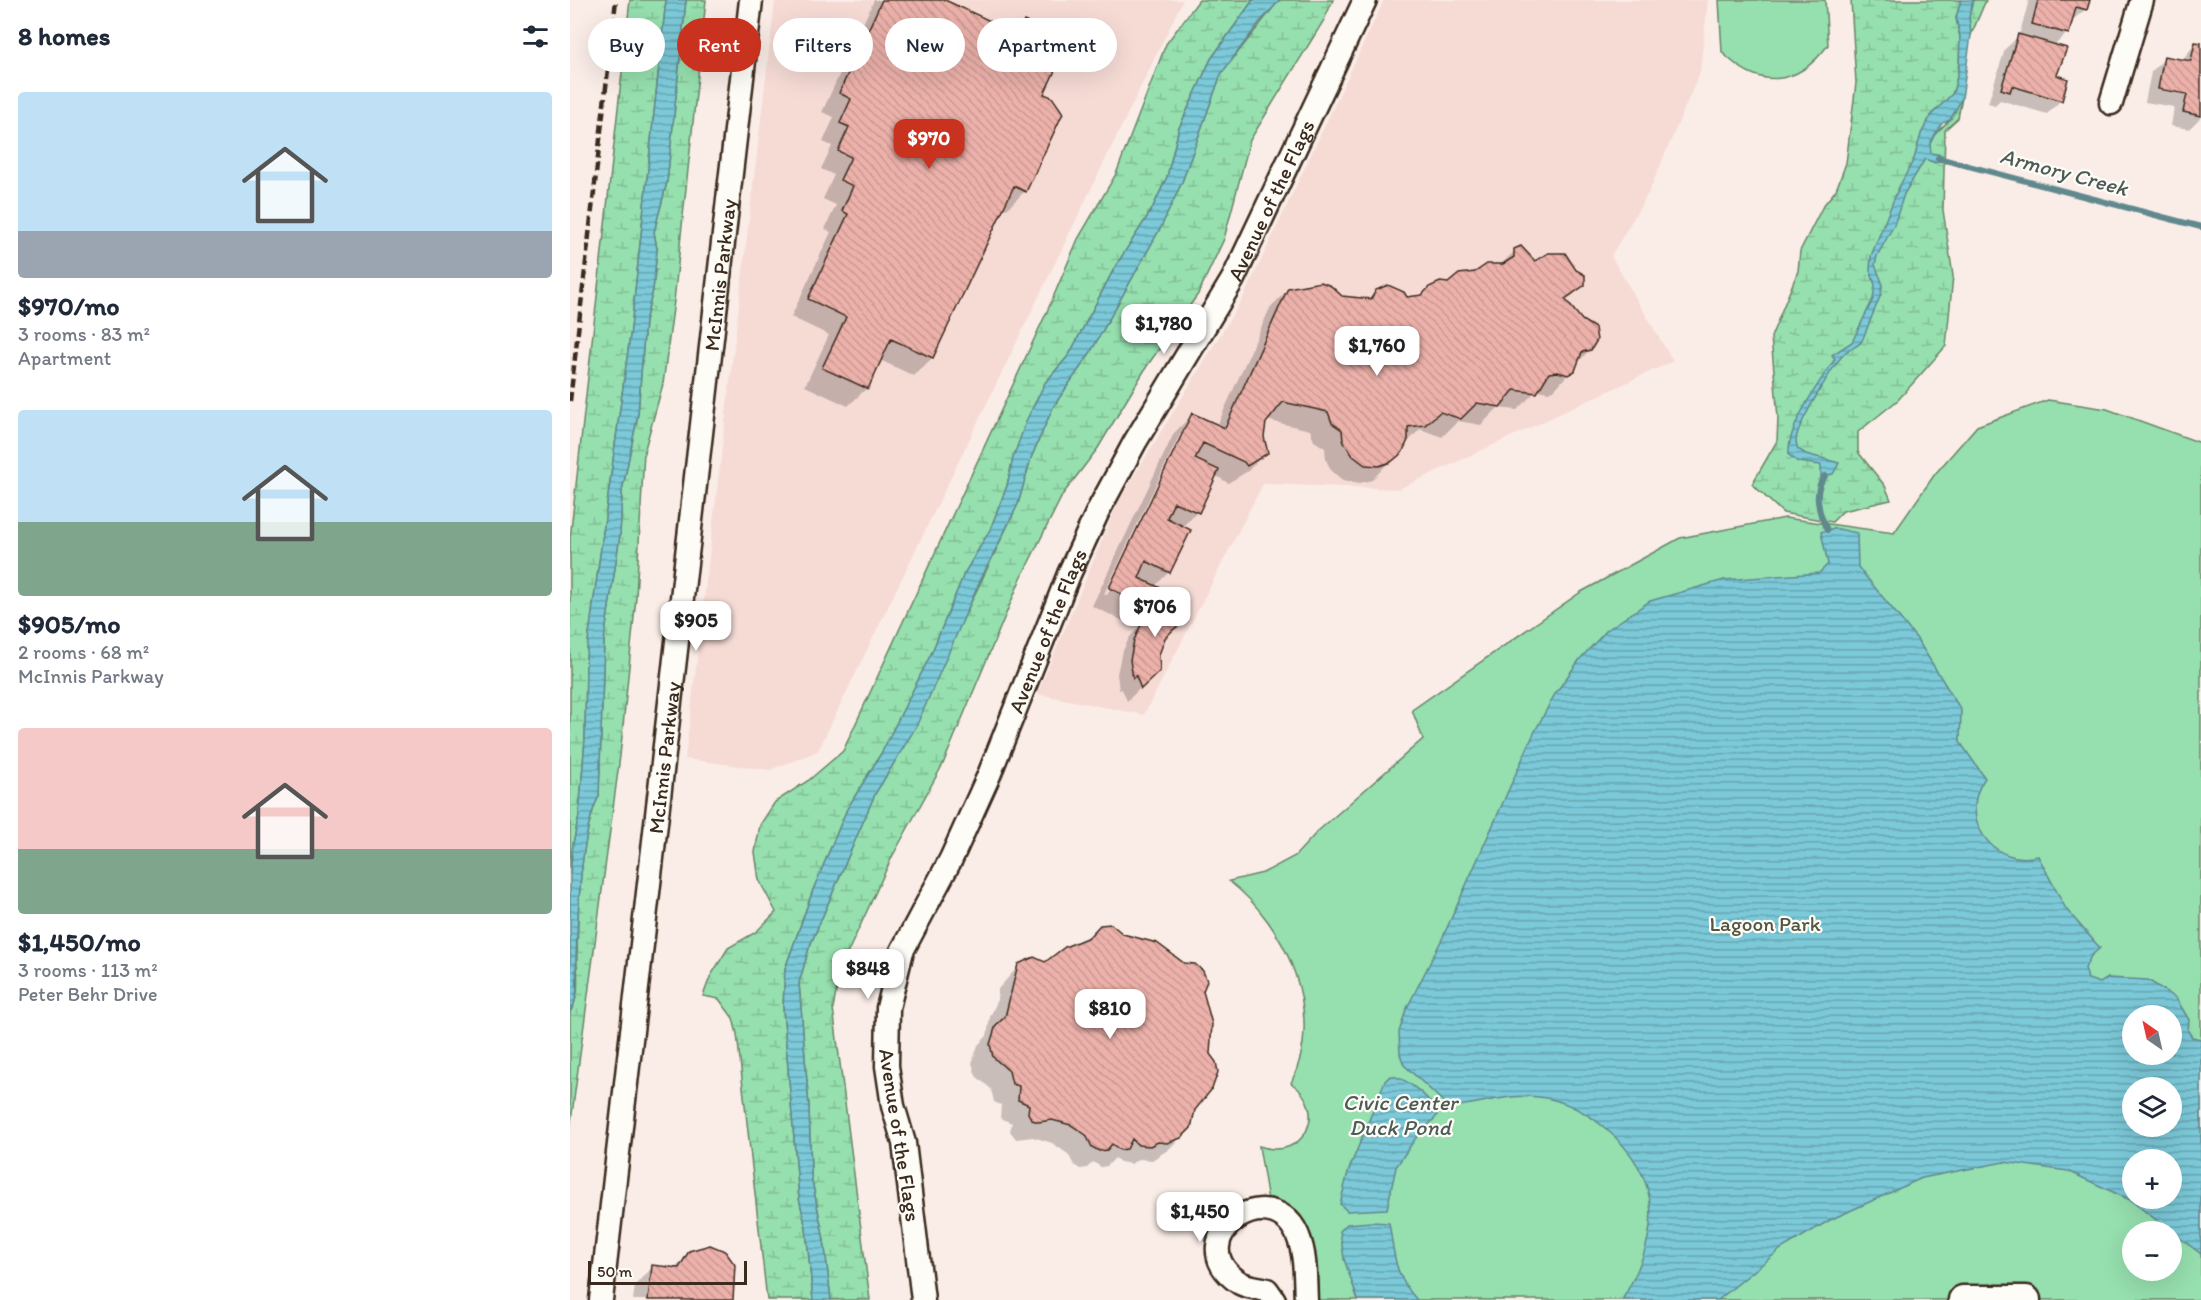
<!DOCTYPE html>
<html lang="en">
<head>
<meta charset="utf-8">
<style>
  body { margin:0; font-family:Itim,sans-serif; background:#f6f6f7; color:#1f2937; height:100vh; display:flex; flex-direction:column; font-size:22px; white-space:nowrap }
  * { box-sizing:border-box; margin:0 }
  p { font-size:20px; color:#747a83 }
  .icon { flex:none; width:33px; height:33px; fill:none; stroke:currentColor; stroke-width:2; stroke-linecap:round; stroke-linejoin:round }
  .map { position:relative; flex:1; overflow:hidden }
  .side { display:flex; flex-direction:column; background:#fff; width:570px }
  .side>* { flex:none }
  .guide { position:absolute; left:18px; top:18px; width:570px; height:54px; display:flex; gap:12px }
  .needle { width:39px; rotate:326deg }
  .buttons { position:absolute; left:1552px; top:1005px; display:grid; gap:12px }
  .buttons a { display:grid; place-items:center; width:60px; height:60px; border-radius:50%; background:#fff; box-shadow:0 6px 24px #0002; font-size:30px }
  .scale { position:absolute; left:18px; bottom:15px; width:159px; box-sizing:border-box; padding-left:6px; border:3px solid #3b2a1e; border-top:0; font-size:16px; line-height:21px; white-space:nowrap; color:#3b2a1e; -webkit-text-stroke:4px #fdfcf7; paint-order:stroke }
  .price { position:absolute; translate:-50% -51px; padding:0 14px; border-radius:12px; background:#fff; color:#222; font-size:20px; line-height:39px; filter:drop-shadow(0 2px 3px #0008) }
  .price::after { content:''; position:absolute; left:50%; top:36px; width:18px; height:14px; margin-left:-9px; background:inherit; clip-path:polygon(0 0,100% 0,50% 100%) }
  .price.active { background:#c8321e; color:#fff }
  ul { padding:0; list-style:none }
  li { display:grid; align-content:center; gap:12px; height:318px; padding:0 18px }
  li span { display:grid; place-items:center; height:186px; border-radius:6px; color:#555 }
  li>.icon { margin-inline-start:auto }
  span .icon { width:108px; height:108px; fill:#fffc; stroke-width:1 }
  li b { font-size:26px }
  h2 { display:flex; justify-content:space-between; align-items:center; height:72px; padding:0 18px; font-size:26px }
  .pill { padding:0 21px; border-radius:27px; background:#fff; box-shadow:0 6px 24px #0002; font-size:21px; line-height:54px }
  .pill.active { background:#c8321e; color:#fff }
  main { display:flex; flex:1; min-height:0 }
  .map>svg:first-child { display:block }
  .built { fill:#f6dbd5 }
  .green { fill:#96dfae; stroke:#688466; stroke-width:1.5; fill-rule:evenodd }
  .wetland { fill:url(#wetland-marsh); stroke:#688466; stroke-width:1.5 }
  .water { fill:url(#water-rules); stroke:#61898e; stroke-width:1.5; fill-rule:evenodd }
  .shadow { fill:#0003; fill-rule:evenodd }
  .lines { fill:none; stroke-linecap:round; stroke-linejoin:round }
  .stream { stroke:#61898e; stroke-width:6 }
  .building { fill:url(#building-back-hatch); stroke:#3b2a1e; stroke-width:1.5 }
  .minor-casing { stroke:#3b2a1e; stroke-width:27 }
  .tertiary-casing { stroke:#3b2a1e; stroke-width:33 }
  .minor { stroke:#fdfcf7; stroke-width:22 }
  .tertiary { stroke:#fdfcf7; stroke-width:28 }
  .rail { stroke:#3b2a1e; stroke-width:4.5; stroke-dasharray:9 4.5; stroke-linecap:butt }
  .labels { text-anchor:middle; dominant-baseline:central; stroke-width:4.5; stroke-linejoin:round; paint-order:stroke }
  .street-label { font-size:21px; fill:#3b2a1e; stroke:#fdfcf7 }
  .park-label { font-size:21px; fill:#525742; stroke:#fdfcf7 }
  .water-label { font-size:22px; font-style:italic; fill:#4e5a56; stroke:#fdfcf7 }
</style>
</head>
<body>
<main>
<section class="side">
<h2>8 homes<svg class="icon" aria-label="filters" viewBox="0 0 24 24"><path d="M4 7h16M4 17h16"/><circle cx="9" cy="7" r="2"/><circle cx="15" cy="17" r="2"/></svg></h2>
<ul>
<li><span style="background:linear-gradient(#bfe0f5 75%,#9aa5b1 0)"><svg class="icon" aria-label="home" viewBox="0 0 24 24"><path d="M3 11l9-7 9 7M6 9v11h12V9"/></svg></span><div><b>$970/mo</b><p>3 rooms · 83 m²</p><p>Apartment</p></div></li>
<li><span style="background:linear-gradient(#bfe0f5 60%,#7fa58c 0)"><svg class="icon" aria-label="home" viewBox="0 0 24 24"><path d="M3 11l9-7 9 7M6 9v11h12V9"/></svg></span><div><b>$905/mo</b><p>2 rooms · 68 m²</p><p>McInnis Parkway</p></div></li>
<li><span style="background:linear-gradient(#f6c9c9 65%,#7fa58c 0)"><svg class="icon" aria-label="home" viewBox="0 0 24 24"><path d="M3 11l9-7 9 7M6 9v11h12V9"/></svg></span><div><b>$1,450/mo</b><p>3 rooms · 113 m²</p><p>Peter Behr Drive</p></div></li>
</ul>
</section>
<div class="map">
<svg width="1631" height="1300" viewBox="0 0 1631 1300">
  <defs>
    <pattern id="wetland-marsh" width="20" height="14" patternUnits="userSpaceOnUse" patternTransform="scale(1.5)"><rect width="20" height="14" fill="#96dfae"/><path d="M1 5h8M5 5V1M11 12h8M15 12V8" fill="none" stroke="#82c095"/></pattern>
    <pattern id="water-rules" width="6" height="5" patternUnits="userSpaceOnUse" patternTransform="scale(1.5)"><rect width="6" height="5" fill="#7bc9d9"/><path d="M0 2.5h6" fill="none" stroke="#66a3af"/></pattern>
    <pattern id="building-back-hatch" width="6" height="6" patternUnits="userSpaceOnUse" patternTransform="scale(1.5)"><rect width="6" height="6" fill="#ecb1aa"/><path d="M-1 5l2 2M0 0l6 6M5-1l2 2" fill="none" stroke="#cb9892"/></pattern>
  </defs>
  <rect width="100%" height="100%" fill="#faede8"/>
  <filter id="ink" filterUnits="userSpaceOnUse"><feTurbulence type="fractalNoise" baseFrequency=".0167" numOctaves="2"/><feDisplacementMap in="SourceGraphic" scale="12" xChannelSelector="R" yChannelSelector="G"/><feConvolveMatrix kernelMatrix="1 2 1 2 8 2 1 2 1" color-interpolation-filters="sRGB"/></filter>
  <g filter="url(#ink)">
    <path class="built" d="M205,0H613L248,751L200,770L115,759Z
      M814,0H1138L1130,72L1079,192L1041,256L1103,361L829,489L693,484L574,715L467,694L548,502L674,296Z"/>
    <path class="green" d="M1149,0H1255L1258,45C1227,87 1189,90 1152,52Z
      M1478,400L1537,409L1631,443V1300H736L732,1249L699,1206L689,1146C734,1162 760,1110 721,1083C756,1013 716,925 659,881L693,873L725,856L748,831L853,739L842,710L1011,592L1110,538L1215,518L1324,533L1365,474L1407,426ZM1563,1016H1602V1054H1563ZM1563,1088H1602V1126H1563ZM1563,1160H1602V1198H1563ZM1563,1232H1602V1270H1563Z"/>
    <path class="wetland" d="M60,0H96L61,329L16,657L15,739L9,816L3,844L0,875V539Z
      M116,0H136L104,301L93,384L74,452L66,597L50,756L0,1129V1012C12,993 6,973 7,953C8,910 10,833 29,796L34,640L50,535L52,491L68,414L75,321L83,290L87,249L84,232L97,182Z
      M629,0H683L641,59L609,128L597,177L581,211L545,267L499,355L475,383L443,458L437,486L420,530L394,574L362,652L312,752L277,809L243,890L215,969L213,1008L229,1198L236,1228L243,1300H197L167,1034L163,1018L149,999L133,996L140,977L158,948L186,932L206,912L189,880L185,852L190,825L205,802L239,780L273,751L479,307L508,239L546,174L596,44Z
      M709,0H763L754,20L680,140L654,239L628,294L577,366L528,448L493,494L451,578L373,764L322,857L271,967L263,1008L300,1300H261L254,1240L241,1176L239,1107L229,983L239,948L305,794L324,763L448,504L461,458L483,407L520,353L591,227L612,182L651,74Z
      M1281,0H1391L1386,18L1390,37L1389,68L1383,94L1362,114L1351,134L1359,149C1360,133 1374,128 1382,117C1385,111 1388,104 1392,98L1388,118L1375,130L1373,210L1383,276L1376,346L1328,400L1288,432V452L1315,486L1321,500L1273,511L1262,522L1213,513L1182,484L1207,441L1208,418L1201,337L1228,271L1230,251L1253,206L1266,190L1276,163L1286,83Z
      M1403,0H1416L1401,35L1399,17Z"/>
    <path class="water" d="M96,0H116L97,182L84,232L87,249L83,290L75,321L68,414L52,491L50,535L34,640L29,796C10,831 8,916 6,957C5,977 11,994 0,1012V875L3,844L9,816L15,739L16,657L61,329Z
      M683,0H710L689,23L651,74L612,182L591,227L520,353L483,407L461,458L448,504L410,581L346,727L305,794L239,948L229,983L239,1107L241,1176L254,1240L261,1300H243L236,1228L229,1198L213,1008L215,969L243,890L277,809L312,752L362,652L394,574L420,530L437,486L443,458L457,419L475,383L499,355L545,267L581,211L597,177L609,128L628,87L641,59Z
      M1391,0H1403L1399,17L1401,35L1392,98L1380,120L1372,123L1365,134L1360,144L1361,153L1372,155L1373,160L1365,163L1355,159L1334,194L1324,225L1307,256L1305,265L1312,282L1311,294L1292,341C1287,348 1279,348 1274,354C1264,364 1226,427 1226,440C1226,443 1227,446 1228,449L1236,454L1269,463L1263,474L1251,476V465L1228,462L1219,455C1216,428 1250,381 1265,359L1262,355L1282,342L1303,299L1305,285L1300,270L1301,256L1328,189L1344,159L1351,134L1362,114L1383,93L1389,68L1390,37L1386,18Z
      M1264,528L1287,533L1288,567L1347,639L1391,710L1390,742L1415,778C1387,817 1422,868 1468,856L1496,909L1530,948L1521,956L1515,968L1518,979L1530,983L1538,978L1578,980L1606,998L1619,1020L1618,1031L1622,1037L1631,1039V1254L1560,1200L1498,1171L1434,1162L1352,1178L1260,1220L1211,1249L1148,1300H1052C1090,1236 1096,1179 1035,1128C1016,1112 995,1100 969,1097C938,1093 909,1105 879,1107L834,1065L830,1054L829,1032L836,1010L872,939L964,733L985,694L1010,659L1037,630L1080,601L1154,580L1249,573L1258,564L1251,532ZM1563,1016H1602V1054H1563ZM1563,1088H1602V1126H1563ZM1563,1160H1602V1198H1563Z
      M820,1076C834,1076 866,1101 867,1116L845,1139L826,1167L817,1209L777,1211L770,1204L778,1172L815,1081Z
      M801,1222L819,1223C825,1256 823,1273 847,1300H788L774,1259L770,1231L777,1224Z"/>
    <path class="shadow" d="M304,0H372L436,42L455,22L472,94L455,191L437,209L432,207L362,358L344,376L310,360L297,388L278,406L235,386L259,335L221,317L261,232L255,229L266,205L253,199L264,175L251,169L262,146L253,142L264,117L252,112Z
      M1459,0H1518L1516,9L1500,22L1497,33L1484,46L1485,76L1491,100L1477,114L1430,100L1425,105L1418,103L1435,49L1449,36Z
      M1626,43L1631,44V117L1619,129L1601,126L1604,107L1575,102L1581,72L1595,58L1611,61Z
      M945,251L1014,284L996,302L1020,349L985,389L978,392L967,390L947,410L928,408L911,425L888,421L872,437L850,429L802,480L790,483L772,480L761,470L756,460L755,448L744,441L740,430L696,420L692,437L696,452L678,471L658,483L645,475L627,512L612,527L599,572L584,587L582,608L564,626L522,606L604,433L622,415L647,426L700,308L718,289L797,300L807,291L837,298L852,296L930,265ZM610,434H613L537,595L534,594Z
      M574,621H616L593,639L587,655L588,671L557,701L552,689L549,690L547,674L551,655L559,638Z
      M464,958L475,964L632,991L623,1119L617,1131L598,1150L582,1160L568,1159L561,1164L550,1162L545,1158L537,1166L531,1167L523,1162L517,1168L510,1169L504,1165L498,1154L482,1143L463,1137L446,1139L440,1131L442,1123L430,1118L431,1105L424,1102L421,1089L406,1076L402,1063L408,1045L417,1036L420,1017L428,999V989L453,961Z
      M120,1253L163,1266L162,1300H63L65,1285L83,1267L104,1269Z"/>
    <g class="lines">
      <path class="stream" d="M1368,158L1631,227
        M1255,476C1242,491 1249,514 1257,530"/>
    </g>
    <path class="building" d="M312,0H375L442,31L439,36L446,39L454,21L499,41L474,94L482,97L493,113L456,192L444,186L363,358L321,339L298,389L252,368L276,317L238,299L278,214L272,211L283,186L270,180L281,157L268,151L279,127L270,123L281,99L269,93Z
      M1468,0H1520L1517,10L1506,7L1499,34L1462,24Z
      M1448,34L1497,48L1487,75L1498,79L1492,101L1442,86L1440,92L1431,89Z
      M1625,42L1631,43V116L1613,112L1617,94L1588,89L1594,56L1621,61Z
      M951,246L965,261L978,253H995L1006,270L1015,275V285L995,299L1012,320L1025,328L1027,340L1021,350L1012,352L1005,371L998,375L988,372L979,373L967,393L944,390L930,407L907,403L891,419L870,412L855,425L838,427V440L832,453L821,462L809,466L795,465L783,456L773,441L772,430L762,423L758,412L713,402L696,423L694,437L698,453L677,466L674,462L633,443L625,459L649,470L629,513L604,502L597,518L621,530L600,573L576,561L569,578L593,589L583,609L539,588L622,413L655,428L718,288L751,282L761,286L772,296L801,299L806,290L818,285L834,292L837,297L852,295L859,287L870,282L878,283L889,274L905,272L917,264H933L944,257V249Z
      M604,596L606,600L615,597L617,621L605,628L595,638L589,655L590,671L571,689L566,676L563,678L560,660L564,640L572,623L587,606Z
      M541,924L553,934L587,943L614,963L625,964L633,971L637,981L633,991L642,1024L640,1054L646,1062L648,1072L642,1089L625,1110L621,1128L611,1138L597,1143L588,1142L580,1146L568,1145L562,1139L557,1149L550,1150L542,1144L537,1150L529,1151L522,1147L516,1135L501,1125L482,1120L469,1122L462,1120L458,1113L459,1105L448,1100L449,1086L442,1084L439,1071L423,1057L420,1044L426,1025L435,1017L448,964L464,957L475,962L495,947L519,937L530,925Z
      M140,1245L155,1251L165,1265L163,1300H78L82,1265L109,1268L119,1251Z"/>
    <g class="lines">
      <defs>
        <g id="minor">
          <path d="M1541,103L1572,0"/>
          <path id="s1" d="M31,1300L181,0"/>
          <path id="s2" d="M353,1300L334,1143L323,1106L317,1066L318,1008L332,951L381,859L419,775L499,574L529,509L565,442L663,279L795,0"/>
          <path d="M704,1300L697,1290C689,1288 677,1287 670,1283C601,1238 713,1164 732,1249C736,1265 735,1284 736,1300"/>
        </g>
        <path id="tertiary" d="M1393,1300H1456"/>
      </defs>
      <use href="#minor" class="minor-casing"/>
      <use href="#tertiary" class="tertiary-casing"/>
      <use href="#minor" class="minor"/>
      <use href="#tertiary" class="tertiary"/>
      <path class="rail" d="M0,401L46,0"/>
    </g>
  </g>
  <g class="labels">
    <g class="street-label">
      <text stroke="none"><textPath href="#s2" startOffset="1192">Avenue of the Flags</textPath></text>
      <text stroke="none"><textPath href="#s1" startOffset="1032">McInnis Parkway</textPath></text>
      <text stroke="none"><textPath href="#s2" startOffset="706">Avenue of the Flags</textPath></text>
      <text stroke="none"><textPath href="#s1" startOffset="546">McInnis Parkway</textPath></text>
      <text transform="translate(330 1135) rotate(81)">Avenue of the Flags</text>
    </g>
    <g class="park-label">
      <text x="1195" y="923">Lagoon Park</text>
    </g>
    <g class="water-label">
      <text transform="translate(1494 172) rotate(15)">Armory Creek</text>
      <text x="830" y="1102">Civic Center<tspan x="830" dy="25">Duck Pond</tspan></text>
    </g>
  </g>
</svg>
<div class="buttons">
<a><svg class="needle" viewBox="-14 -14 28 28"><path d="M0-13l5 13h-10z" fill="#e53935"/><path d="M0 13l5-13h-10z" fill="#747a83"/></svg></a>
<a><svg class="icon" aria-label="layers" viewBox="0 0 24 24"><path d="M12 4l9 5-9 5-9-5zM3 14l9 5 9-5"/></svg></a>
<a>+</a>
<a>−</a>
</div>
<div class="scale">50 m</div>
<b class="price active" style="left:359px;top:170px">$970</b>
<b class="price" style="left:594px;top:355px">$1,780</b>
<b class="price" style="left:807px;top:377px">$1,760</b>
<b class="price" style="left:585px;top:638px">$706</b>
<b class="price" style="left:126px;top:652px">$905</b>
<b class="price" style="left:298px;top:1000px">$848</b>
<b class="price" style="left:540px;top:1040px">$810</b>
<b class="price" style="left:630px;top:1243px">$1,450</b>
<div class="guide">
<a class="pill">Buy</a>
<a class="pill active">Rent</a>
<a class="pill">Filters</a>
<a class="pill">New</a>
<a class="pill">Apartment</a>
</div>
</div>
</main>
</body>
</html>
